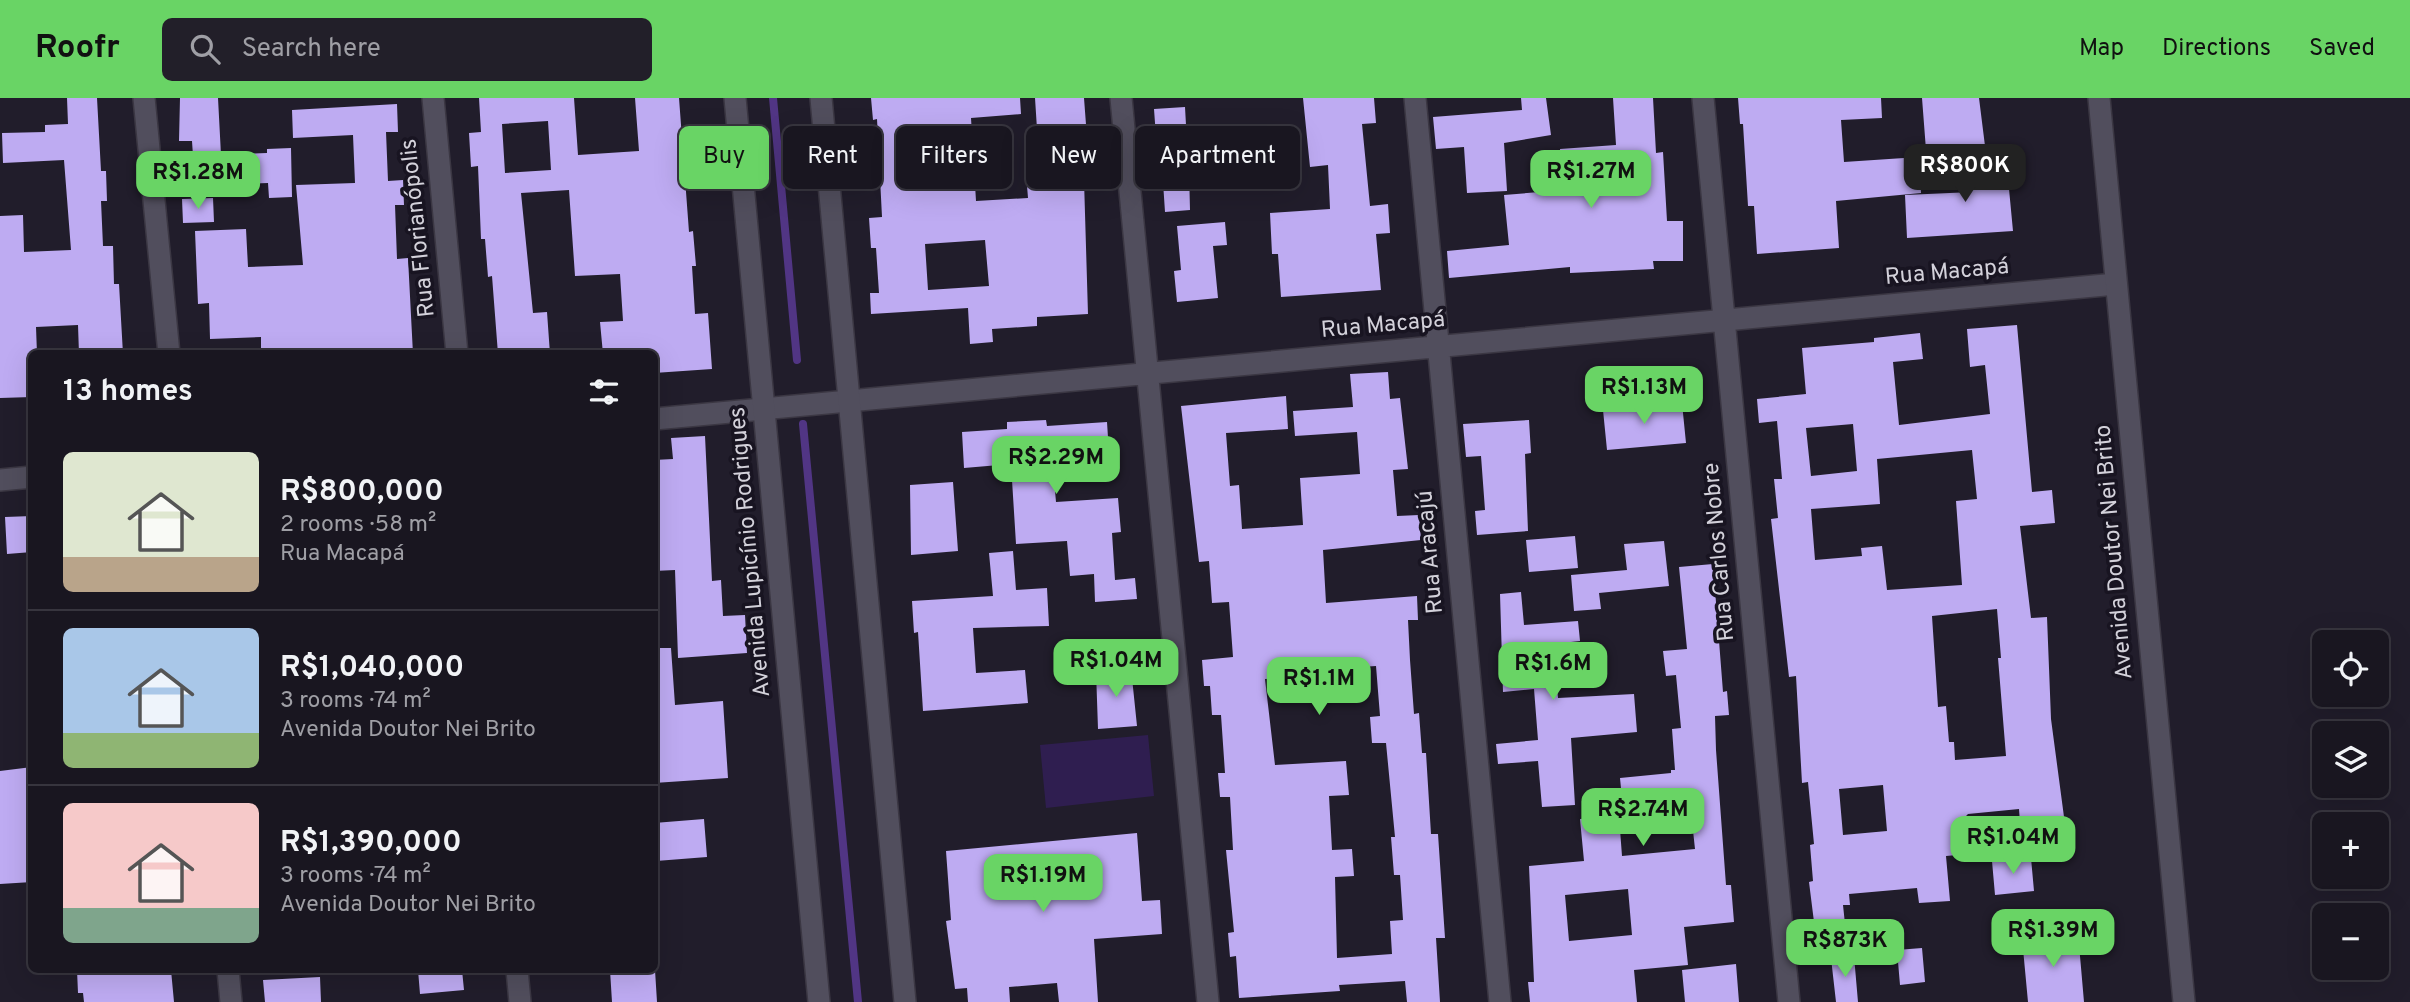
<!DOCTYPE html>
<html lang="en">
<head>
<meta charset="utf-8">
<style>
  body { margin:0; font-family:Overpass,sans-serif; background:#221f29; color:#f1f3f6; height:100vh; display:flex; flex-direction:column; font-size:26px; white-space:nowrap }
  * { box-sizing:border-box; margin:0 }
  p { font-size:23px; color:#9f9fa5 }
  .icon { flex:none; width:38px; height:38px; fill:none; stroke:currentColor; stroke-width:2; stroke-linecap:round; stroke-linejoin:round }
  .map { position:relative; flex:1; overflow:hidden }
  .side { position:absolute; left:28px; top:252px; width:630px; height:623px; display:flex; flex-direction:column; background:#191620; border-radius:10px; box-shadow:0 7px 28px #0002,0 0 0 2px #37353e }
  .side>* { flex:none }
  .top-card { position:absolute; left:679px; top:28px; width:665px; height:63px; display:flex; gap:14px }
  .tools { position:absolute; left:2312px; top:532px; display:grid; gap:14px }
  .tools a { display:grid; place-items:center; width:77px; height:77px; border-radius:10px; background:#191620; box-shadow:0 7px 28px #0002,0 0 0 2px #37353e; font-size:35px }
  .price { position:absolute; translate:-50% -60px; padding:0 16px; border-radius:14px; background:#69d465; color:#111; font-size:23px; line-height:46px; filter:drop-shadow(0 2px 4px #0008) }
  .price::after { content:''; position:absolute; left:50%; top:42px; width:21px; height:16px; margin-left:-10px; background:inherit; clip-path:polygon(0 0,100% 0,50% 100%) }
  .price.on { background:#222; color:#fff }
  ul { padding:0; list-style:none }
  li { display:flex; align-items:center; gap:21px; height:175px; padding:0 35px }
  li+li { border-top:2px solid #37353e }
  li span { display:grid; place-items:center; flex:none; width:196px; height:140px; border-radius:10px; color:#555 }
  li>.icon { margin-inline-start:auto }
  span .icon { width:84px; height:84px; fill:#fffc; stroke-width:1 }
  li b { font-size:30px }
  h2 { display:flex; justify-content:space-between; align-items:center; height:84px; padding:0 35px; font-size:30px }
  .tag { padding:0 24px; border-radius:10px; background:#191620; box-shadow:0 7px 28px #0002,0 0 0 2px #37353e; font-size:24px; line-height:63px }
  .tag.on { background:#69d465; color:#111 }
  header { display:flex; align-items:center; gap:42px; box-sizing:border-box; height:98px; padding:0 35px; background:#69d465; color:#111 }
  header strong { font-size:33px }
  nav { display:flex; gap:38px; margin-inline-start:auto; font-size:24px }
  .search { width:490px; height:63px; background:#221f29; display:flex; align-items:center; gap:18px; box-sizing:border-box; padding:0 24px; border-radius:10px; color:#9f9fa5; font-size:26px }
  .map>svg:first-child { display:block }
  .green { fill:#2f1e50 }
  .lines { fill:none; stroke-linecap:round; stroke-linejoin:round }
  .stream { stroke:#513584; stroke-width:8 }
  .building { fill:#beabf2; fill-rule:evenodd }
  .street-casing { stroke:#3b3743; stroke-width:24 }
  .secondary-casing { stroke:#3b3743; stroke-width:24 }
  .street { stroke:#514e5d; stroke-width:21 }
  .secondary { stroke:#514e5d; stroke-width:21 }
  .labels { text-anchor:middle; dominant-baseline:central; stroke-width:7; stroke-linejoin:round; paint-order:stroke }
  .street-label { font-size:23px; fill:#d3d1da; stroke:#181421 }
</style>
</head>
<body>
<header>
<strong>Roofr</strong>
<div class="search"><svg class="icon" aria-label="search" viewBox="0 0 24 24"><circle cx="10" cy="10" r="6"/><path d="M15 15l6 6"/></svg>Search here</div>
<nav><a>Map</a><a>Directions</a><a>Saved</a></nav>
</header>
<div class="map">
<svg width="2410" height="904" viewBox="0 0 2410 904">
  <rect width="100%" height="100%" fill="#211d2b"/>
  <path class="green" d="M1148,637L1154,698L1046,710L1040,647Z"/>
  <g class="lines">
    <path class="stream" d="M773,0L797,262
      M803,326L858,904"/>
  </g>
  <path class="building" d="M67,0H97L101,73H106L107,103H101L103,148H113L114,186H119L123,256H79L78,227L36,229L37,256H32V299L0,300V118L23,117L24,154L71,152L64,62L3,65L2,35L45,34V27L68,26Z
    M180,0H218L221,57L267,55V51L291,50L292,99L269,100L268,85L195,88L192,43H179Z
    M479,0H574L578,57L639,53L635,0H679L689,134L693,133L696,168H692L695,216L708,215L712,271L654,275V256H603L600,224L623,223L620,176L575,178L569,92L521,95L533,215L547,214L550,256H498L492,178L488,179L485,141H481L478,68L471,69L469,35L481,34ZM548,23L551,72L505,75L502,26Z
    M871,0H1020L1021,16L971,20L976,103L1028,100L1025,63L1039,62L1035,0H1084L1088,53L1084,54V82L1088,216L1037,219V228L992,231L993,244L970,246L968,210L871,216L870,195H879L876,150H871L869,120L882,119L877,21L873,22ZM985,142L989,188L928,192L925,146Z
    M1303,0H1374L1376,25L1362,26L1370,108L1388,106L1390,135L1376,136L1381,192L1281,199L1278,156H1272L1270,115L1330,111L1328,67L1310,69Z
    M1521,0H1546L1551,37L1504,45L1507,93L1467,95L1464,49L1436,51L1433,19L1522,12Z
    M1613,0H1653L1656,55L1663,54L1667,123H1683V163H1653L1654,171L1570,175V169L1449,180L1447,153L1509,147L1504,97L1563,92L1560,51L1616,47Z
    M1738,0H1881L1882,20L1841,22L1844,64L1919,59L1921,95L1836,103L1839,150L1757,156L1754,108H1748L1743,26H1740Z
    M1922,0H1979L1985,48L1926,52Z
    M397,6L398,34H386L388,83L403,82L404,107H395L397,161L408,160L413,256H261V239L210,241L209,205L198,206L195,133L246,131L248,169L303,167L296,87L355,85L353,37L293,40L292,12Z
    M1185,9L1187,45L1226,42L1227,70L1189,72L1190,112L1165,114L1160,39H1156L1154,11Z
    M2003,53L2005,91H2009L2013,133L1907,140L1905,97L1972,94L1971,54Z
    M213,100L214,124L183,125L182,101Z
    M1225,124L1227,147L1213,148L1218,200L1177,204L1174,173L1181,172L1177,128Z
    M2017,227L2032,394L2052,392L2055,425L2020,428L2031,520L2047,519L2051,621L2068,749L2022,753L2019,711L1968,716L1965,719L1968,756L1946,758L1950,803L1919,805L1917,790L1849,796L1850,807H1843L1847,845L1817,848L1809,784L1813,783L1810,747L1814,746L1808,684L1802,685L1796,578L1789,579L1771,421L1778,420L1774,381H1782L1777,323L1759,325L1757,301L1806,296L1802,250L1874,244V240L1920,235L1923,261L1893,264L1899,327L1990,316L1985,267L1970,269L1967,231ZM1853,326L1857,373L1811,378L1806,330ZM1972,352L1977,401L1956,403L1962,487L1887,492L1882,448L1861,450L1862,458L1815,462L1811,411L1880,406L1877,361ZM1997,511L2001,560H1998L2006,658L1955,662L1954,644H1949L1946,608L1938,609L1932,518ZM1883,687L1887,733L1843,737L1839,691Z
    M1388,274L1390,301L1400,300L1408,371L1393,372L1397,418L1419,417L1421,442L1323,452L1326,505L1417,498L1418,522H1408L1410,562L1414,616L1419,615L1422,655H1426L1431,736H1438L1445,840H1436L1440,904H1407L1405,883L1339,887L1340,893L1239,900L1236,858L1230,859L1228,835L1234,834L1226,752H1233L1230,699H1220L1218,675H1225L1221,617H1212L1210,588H1204L1202,562L1233,559L1229,504L1212,505L1209,463L1199,464L1181,308L1286,298L1288,331L1226,335L1230,388L1239,387L1242,431L1303,427L1300,380L1360,376L1357,334L1295,338L1293,313L1353,309L1350,276ZM1376,568L1380,618L1370,619L1372,645H1386L1395,739H1391L1394,777H1400L1403,822L1390,823L1392,856L1337,860L1335,779L1354,778L1352,751L1332,752L1329,698L1349,697L1346,663L1275,667L1265,581L1314,578V572Z
    M1682,305L1686,345L1607,352L1603,312Z
    M1046,322L1047,328L1107,324L1109,355L1052,359L1056,404L1118,400L1121,434L1112,435L1115,482L1135,480L1137,501L1095,504L1094,476L1070,478L1067,443L1016,446L1011,366L964,370L962,334L1007,331V324Z
    M1529,322L1531,355L1525,356L1528,433L1477,437L1475,413L1485,412L1481,358L1466,359L1463,326Z
    M705,338L712,483L721,482L723,518L745,517L747,555L678,560L675,472L654,473V362L673,361L671,340Z
    M953,384L958,453L911,457L910,387Z
    M32,418V454L7,456L5,419Z
    M1575,438L1578,470L1529,474L1526,442Z
    M1664,443L1669,488L1599,495L1601,511L1574,513L1571,477L1627,472L1624,446Z
    M1013,453L1016,492L1047,490L1049,528L973,530L976,575L1025,572L1028,605L923,613L918,534L914,535L912,503L993,498L989,455Z
    M1713,466L1723,594L1727,593L1729,617L1715,618L1716,652L1726,787H1731L1734,824L1684,829L1688,867L1634,872L1637,904H1530L1528,884H1534L1529,768L1584,763L1580,721L1619,718L1622,758L1695,751L1690,705L1623,711L1620,680L1671,675V672H1675L1672,631L1681,630L1676,577L1666,578L1663,553L1687,551L1679,469ZM1628,791L1632,837L1569,843L1565,797Z
    M1521,494L1524,527L1578,523L1580,543L1553,546L1558,600L1634,596L1637,634L1571,640L1575,707L1542,709L1538,663L1498,666L1496,646L1538,642L1534,591L1503,594L1500,496Z
    M654,550H671L675,607L723,603L728,680L654,685Z
    M1131,570L1137,628L1098,631L1096,573Z
    M32,669V784L0,786V673Z
    M704,721L707,759L656,763L654,725Z
    M1137,735L1142,803L1160,802L1162,836L1094,841L1098,904H1059L1057,885L1009,889L1010,904H968L967,890L955,891L946,823L951,822L946,753Z
    M2031,760L2034,793L1995,797L1992,763Z
    M2078,835L2084,904H2028L2022,840Z
    M1922,850L1925,884L1900,887L1897,852Z
    M1854,858L1858,904H1836L1831,860Z
    M1736,866L1739,904H1685L1682,872Z
    M77,872H171L174,904H84L83,895H78Z
    M418,872H462L464,892L420,896Z
    M610,872H655L657,904H612Z
    M320,879L321,904H265L263,882Z"/>
  <g class="lines">
    <defs>
      <path id="street" d="M144,0L169,256
        M433,0L457,256
        M1121,0L1208,904
        M1415,0L1500,904
        M1703,0L1789,904
        M654,321L2116,186
        M0,382L32,379
        M228,872L231,904
        M517,872L520,904"/>
      <path id="secondary" d="M735,0L819,904
        M821,0L905,904
        M2099,0L2184,904"/>
    </defs>
    <use href="#street" class="street-casing"/>
    <use href="#secondary" class="secondary-casing"/>
    <use href="#street" class="street"/>
    <use href="#secondary" class="secondary"/>
  </g>
  <g class="labels">
    <g class="street-label">
      <text transform="translate(419 130) rotate(-96)">Rua Florianópolis</text>
      <text transform="translate(1947 175) rotate(-5)">Rua Macapá</text>
      <text transform="translate(1383 228) rotate(-5)">Rua Macapá</text>
      <text transform="translate(751 454) rotate(-95)">Avenida Lupicínio Rodrigues</text>
      <text transform="translate(1431 454) rotate(-95)">Rua Aracajú</text>
      <text transform="translate(1720 454) rotate(-95)">Rua Carlos Nobre</text>
      <text transform="translate(2115 454) rotate(-95)">Avenida Doutor Nei Brito</text>
    </g>
  </g>
</svg>
<div class="tools">
<a><svg class="icon" aria-label="locate" viewBox="0 0 24 24"><circle cx="12" cy="12" r="6"/><path d="M12 2v4M12 18v4M2 12h4M18 12h4"/></svg></a>
<a><svg class="icon" aria-label="layers" viewBox="0 0 24 24"><path d="M12 4l9 5-9 5-9-5zM3 14l9 5 9-5"/></svg></a>
<a>+</a>
<a>−</a>
</div>
<b class="price on" style="left:1965px;top:106px">R$800K</b>
<b class="price" style="left:1591px;top:112px">R$1.27M</b>
<b class="price" style="left:198px;top:113px">R$1.28M</b>
<b class="price" style="left:1644px;top:328px">R$1.13M</b>
<b class="price" style="left:1056px;top:398px">R$2.29M</b>
<b class="price" style="left:1116px;top:601px">R$1.04M</b>
<b class="price" style="left:1553px;top:604px">R$1.6M</b>
<b class="price" style="left:1319px;top:619px">R$1.1M</b>
<b class="price" style="left:1643px;top:750px">R$2.74M</b>
<b class="price" style="left:2013px;top:778px">R$1.04M</b>
<b class="price" style="left:1043px;top:816px">R$1.19M</b>
<b class="price" style="left:2053px;top:871px">R$1.39M</b>
<b class="price" style="left:1845px;top:881px">R$873K</b>
<div class="top-card">
<a class="tag on">Buy</a>
<a class="tag">Rent</a>
<a class="tag">Filters</a>
<a class="tag">New</a>
<a class="tag">Apartment</a>
</div>
<section class="side">
<h2>13 homes<svg class="icon" aria-label="filters" viewBox="0 0 24 24"><path d="M4 7h16M4 17h16"/><circle cx="9" cy="7" r="2"/><circle cx="15" cy="17" r="2"/></svg></h2>
<ul>
<li><span style="background:linear-gradient(#dfe7d0 75%,#b9a48a 0)"><svg class="icon" aria-label="home" viewBox="0 0 24 24"><path d="M3 11l9-7 9 7M6 9v11h12V9"/></svg></span><div><b>R$800,000</b><p>2 rooms · 58 m²</p><p>Rua Macapá</p></div></li>
<li><span style="background:linear-gradient(#a9c7e8 75%,#8fb573 0)"><svg class="icon" aria-label="home" viewBox="0 0 24 24"><path d="M3 11l9-7 9 7M6 9v11h12V9"/></svg></span><div><b>R$1,040,000</b><p>3 rooms · 74 m²</p><p>Avenida Doutor Nei Brito</p></div></li>
<li><span style="background:linear-gradient(#f6c9c9 75%,#7fa58c 0)"><svg class="icon" aria-label="home" viewBox="0 0 24 24"><path d="M3 11l9-7 9 7M6 9v11h12V9"/></svg></span><div><b>R$1,390,000</b><p>3 rooms · 74 m²</p><p>Avenida Doutor Nei Brito</p></div></li>
</ul>
</section>
</div>
</body>
</html>
